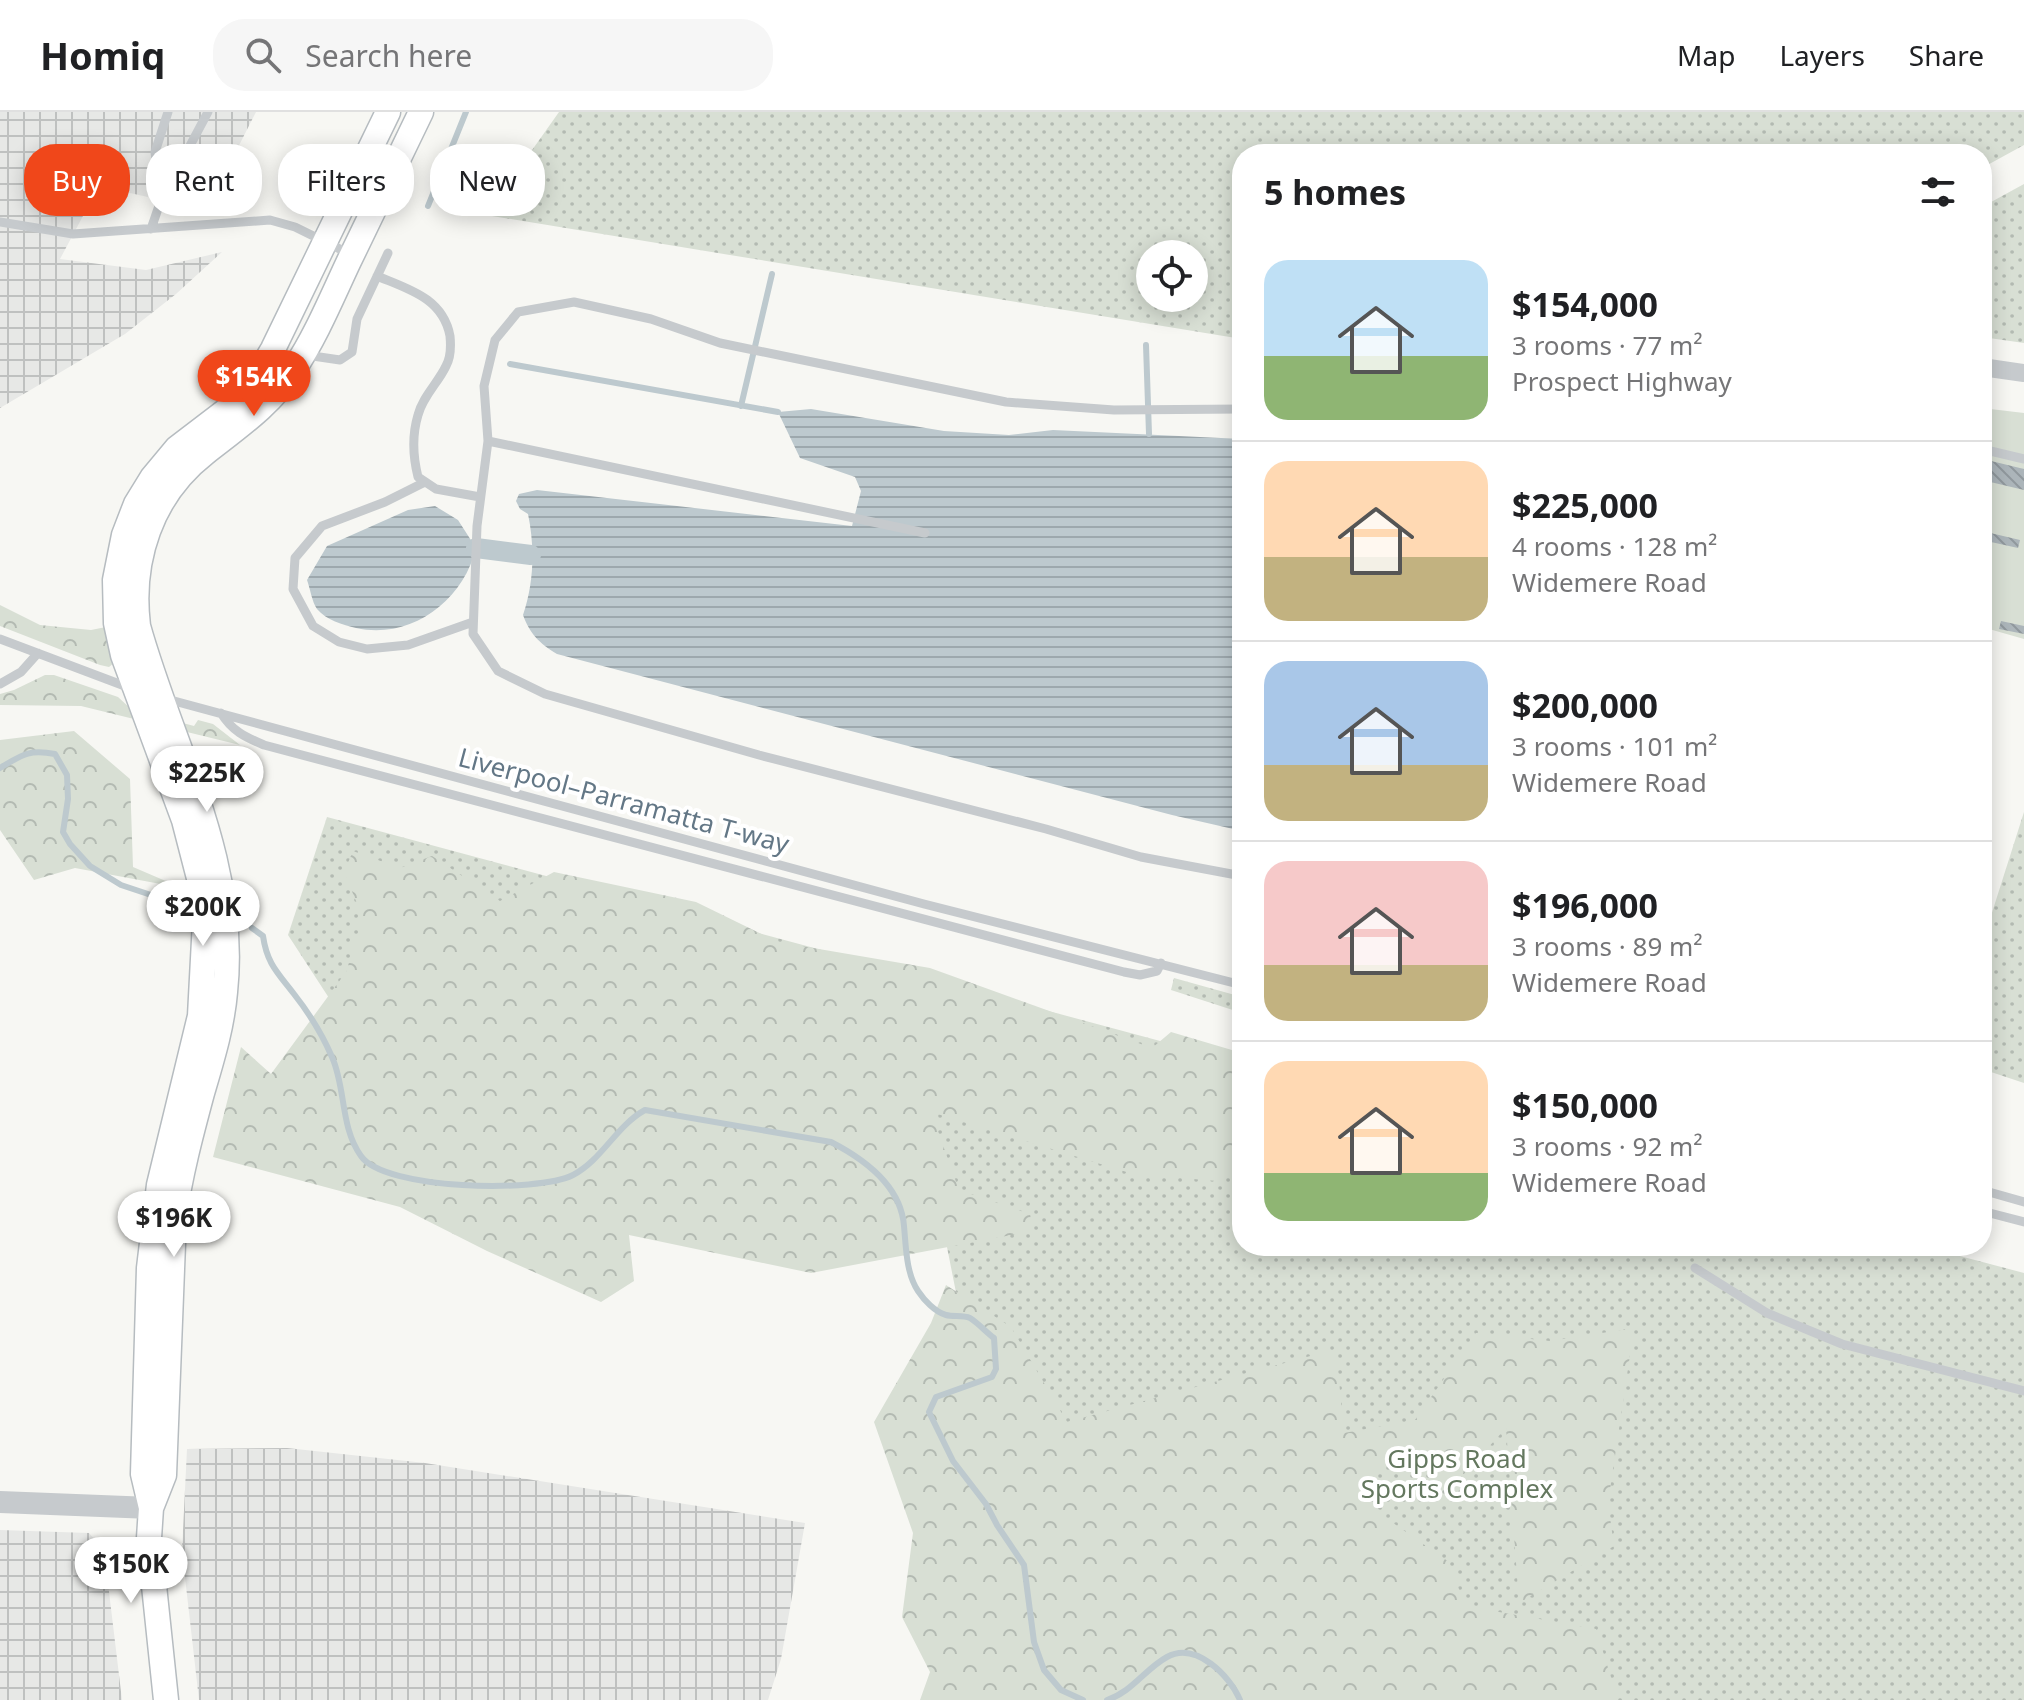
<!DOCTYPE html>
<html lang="en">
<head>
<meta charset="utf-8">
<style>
  body { margin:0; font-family:"Noto Sans",sans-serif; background:#f6f6f6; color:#202124; height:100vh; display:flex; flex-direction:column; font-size:30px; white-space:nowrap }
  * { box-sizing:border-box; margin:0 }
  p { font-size:26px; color:#757577 }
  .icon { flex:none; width:44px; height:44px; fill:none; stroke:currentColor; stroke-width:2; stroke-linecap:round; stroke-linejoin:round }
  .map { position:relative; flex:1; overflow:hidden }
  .drawer { position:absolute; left:1232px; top:32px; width:760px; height:1112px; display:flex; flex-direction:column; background:#fff; border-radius:32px; box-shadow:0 4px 20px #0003 }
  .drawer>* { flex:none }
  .banner { position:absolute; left:24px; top:32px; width:760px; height:72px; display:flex; gap:16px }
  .fabs { position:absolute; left:1136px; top:128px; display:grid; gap:16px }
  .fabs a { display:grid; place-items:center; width:72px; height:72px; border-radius:50%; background:#fff; box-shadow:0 4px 20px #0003; font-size:40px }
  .price { position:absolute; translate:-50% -68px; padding:0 18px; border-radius:28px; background:#fff; color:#222; font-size:26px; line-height:52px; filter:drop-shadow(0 2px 4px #0008) }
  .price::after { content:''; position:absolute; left:50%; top:48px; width:24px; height:18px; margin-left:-12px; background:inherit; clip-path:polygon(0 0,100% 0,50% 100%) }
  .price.on { background:#f0471a; color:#fff }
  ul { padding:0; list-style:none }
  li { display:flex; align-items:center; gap:24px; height:200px; padding:0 32px }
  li+li { border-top:2px solid #e0e0e0 }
  li span { display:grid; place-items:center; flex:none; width:224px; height:160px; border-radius:24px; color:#555 }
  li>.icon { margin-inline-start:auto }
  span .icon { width:96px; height:96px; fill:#fffc; stroke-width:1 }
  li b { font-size:34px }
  h2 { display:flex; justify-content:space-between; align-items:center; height:96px; padding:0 32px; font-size:34px }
  .tag { padding:0 28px; border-radius:32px; background:#fff; box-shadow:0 4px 20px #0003; font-size:28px; line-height:72px }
  .tag.on { background:#f0471a; color:#fff }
  header { display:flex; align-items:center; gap:48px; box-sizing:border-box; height:112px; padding:0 40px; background:#fff; border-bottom:2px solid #e0e0e0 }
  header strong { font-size:38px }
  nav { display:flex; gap:44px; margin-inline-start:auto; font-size:28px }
  .search { width:560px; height:72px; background:#f6f6f6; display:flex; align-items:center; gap:20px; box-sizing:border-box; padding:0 28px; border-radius:32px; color:#757577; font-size:30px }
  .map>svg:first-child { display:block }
  .industrial { fill:url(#industrial-grid) }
  .grass { fill:url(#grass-dots); fill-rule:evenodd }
  .forest { fill:url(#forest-crowns) }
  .pitch { fill:#d8dfd4 }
  .water { fill:url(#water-rules) }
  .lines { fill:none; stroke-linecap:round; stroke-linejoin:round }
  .stream { stroke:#bdc9ce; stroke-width:6 }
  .canal { stroke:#bdc9ce; stroke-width:20 }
  .building { fill:url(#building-back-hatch) }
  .secondary-casing { stroke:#b6bcc0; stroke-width:27 }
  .service { stroke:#c6cacd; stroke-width:9 }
  .minor { stroke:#c6cacd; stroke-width:18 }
  .tertiary { stroke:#c6cacd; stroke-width:22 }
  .secondary { stroke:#fff; stroke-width:24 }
  .labels { text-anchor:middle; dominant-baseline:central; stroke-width:8; stroke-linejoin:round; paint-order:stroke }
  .street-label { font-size:26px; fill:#637786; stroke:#fff }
  .park-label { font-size:26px; fill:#64785f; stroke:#fff }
</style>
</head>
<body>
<header>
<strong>Homiq</strong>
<div class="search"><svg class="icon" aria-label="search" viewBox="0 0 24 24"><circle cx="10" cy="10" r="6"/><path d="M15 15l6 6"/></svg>Search here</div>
<nav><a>Map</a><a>Layers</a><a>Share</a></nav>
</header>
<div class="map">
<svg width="2024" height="1588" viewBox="0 0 2024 1588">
  <defs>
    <pattern id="industrial-grid" width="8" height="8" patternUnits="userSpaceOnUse" patternTransform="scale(2)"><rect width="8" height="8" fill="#e7e8e6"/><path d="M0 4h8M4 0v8" fill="none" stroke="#bfc1c0"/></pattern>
    <pattern id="grass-dots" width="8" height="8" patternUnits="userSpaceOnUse" patternTransform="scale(2)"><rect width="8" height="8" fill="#d8dfd4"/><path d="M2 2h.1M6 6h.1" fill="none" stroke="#b3bab2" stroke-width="1.8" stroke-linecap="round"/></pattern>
    <pattern id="forest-crowns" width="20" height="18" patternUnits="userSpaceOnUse" patternTransform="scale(2)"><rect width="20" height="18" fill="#d8dfd4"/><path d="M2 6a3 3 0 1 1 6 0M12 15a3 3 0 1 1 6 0" fill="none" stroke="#b3bab2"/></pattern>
    <pattern id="water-rules" width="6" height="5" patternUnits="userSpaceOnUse" patternTransform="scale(2)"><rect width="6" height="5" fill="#bdc9ce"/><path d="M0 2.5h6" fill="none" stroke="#9da8ad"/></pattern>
    <pattern id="building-back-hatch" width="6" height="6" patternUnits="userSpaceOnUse" patternTransform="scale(2)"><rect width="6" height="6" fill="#acb5ba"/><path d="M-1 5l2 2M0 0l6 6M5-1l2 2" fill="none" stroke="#90989d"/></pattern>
  </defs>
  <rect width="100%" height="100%" fill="#f7f7f3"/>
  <path class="industrial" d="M0,0H256L230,51L192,95L99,74L60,147L146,158L222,140L176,182L125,222L0,296Z
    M287,1336L425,1351L805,1411L781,1547L768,1588H199L182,1439L187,1337Z
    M0,1418L89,1421L104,1438L122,1588H0Z"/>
  <path class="grass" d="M559,0H2024V33L1982,56V42H1242V227L486,103ZM1150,142H1194V186H1150Z
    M2024,72V231L1982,225V95Z
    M2024,700V971L1982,957V832Z
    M327,705L1242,951V1134H1922L2024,1161V1588H1259L974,1271L943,1115L329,886L288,823Z
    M1174,866L1242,885V901L1171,878Z"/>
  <path class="forest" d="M0,493L40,513L91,518L106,515L114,551L109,555L100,553L0,514Z
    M45,563H54L118,585L131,597L194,614L198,608L213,612L240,633L81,594L0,593V582L14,578Z
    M74,619L130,667L133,755L182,776L75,756L34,768L0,718V628Z
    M353,739L400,756L432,744L500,789L554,760L696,790L778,830L930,856L1152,936L1171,920L1242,941V1040L1217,1069L1133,1062L931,1000L959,1078L1030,1102L1033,1119L811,1161L629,1123L634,1169L601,1190L487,1139L400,1095L213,1045L241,935L271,962L346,860L363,806L344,760Z
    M946,1173L1011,1215L1067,1310L1336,1237L1344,1321L1415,1308L1476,1221L1550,1229L1634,1216L1608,1391L1614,1434L1519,1491L1506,1316L1452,1375L1406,1332L1356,1385L1449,1450L1465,1494L1596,1517L1618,1588H920L930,1560L902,1505L913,1421L874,1310L931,1211Z"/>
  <path class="pitch" d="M1982,296L2024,301V527L1982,515Z"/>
  <path class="water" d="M811,297L944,319L1009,323L1053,318L1242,327V719L1172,703L557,542C539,531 530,522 523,503C534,471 535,435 528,402L520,397L516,389L519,382L537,378L852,414L861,379L855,365L800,346L778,300Z
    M435,394L458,408L476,436C463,490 410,528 356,516C343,513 326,508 317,497C312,490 310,476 307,468L327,434L408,398Z"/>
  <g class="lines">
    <path class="stream" d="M428,94L466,0
      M1146,233L1149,322
      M510,252L778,300
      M741,294L772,162
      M0,656C22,643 28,637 55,642L67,663L68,687L63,720L70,732L90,754L121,773L169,789
      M252,816L263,824C267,852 278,861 294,882C309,901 322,922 332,945C346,976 340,1015 361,1044C384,1078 538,1081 573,1063C602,1048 616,1014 645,998L831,1030C864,1047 901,1074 904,1114C906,1135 906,1161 918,1179C924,1188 935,1200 946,1203C953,1205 963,1203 970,1206C978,1211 986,1220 994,1226L996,1257L992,1265L936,1285L929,1300L953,1349L986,1392L997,1413L1024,1453L1034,1530L1044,1558L1061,1578L1083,1588
      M1107,1588C1132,1580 1145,1557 1167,1545C1196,1529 1230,1564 1240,1588"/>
    <path class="canal" d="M476,436L531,443"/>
  </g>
  <path class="building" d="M1987,348L2024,357V378L1982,368Z
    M1982,419L2020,428L2018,436L1982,428Z
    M2001,509L2024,514V522L1999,517Z"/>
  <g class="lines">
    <defs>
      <path id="secondary" d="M151,1396L164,1363L174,1106C180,1063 191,1022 202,981C212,947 222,915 225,880C239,749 172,636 138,514C130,448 151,383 205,341C238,315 271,293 294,257C316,224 332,185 349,149C373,99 397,49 421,0
        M166,1588L149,1426L151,1396L143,1362L149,1156L159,1073L200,904L205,809L199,766L184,708L123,543L116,511L115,468L124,423L136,392L152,366L177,336L232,294L256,266L273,237L388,0"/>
    </defs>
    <use href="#secondary" class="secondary-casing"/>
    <path class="service" d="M161,88L155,40L168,0
      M0,110L73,122L270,108L295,115L352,143
      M151,117L161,88L208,0
      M377,164C408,177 443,186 450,224C451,234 451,245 446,254C438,271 423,284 418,303C412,323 413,345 418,365L436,377L480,385
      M306,243L340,248L352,240L357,207L388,141
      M1242,297L1114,298L1006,290L720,231L651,207L574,190L518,200L495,228L484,274L488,329L477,414L473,522L498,559L545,582L759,643L1046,717L1141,745L1242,764
      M488,329L925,421
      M1982,337L2024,347
      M425,370L385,390L322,414L295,446L293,477L313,514L339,530L367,537L408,533L473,510
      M0,527L130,576
      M0,572L21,560L38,541
      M163,586L924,792L1242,873
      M221,601C232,619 245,625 264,633L1124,860L1140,863L1157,859L1161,851
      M1982,1078L2024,1090
      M1982,1099L2024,1110
      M1695,1156L1767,1201L1842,1232L2024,1279"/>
    <path class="minor" d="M1982,255L2024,261"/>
    <path class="tertiary" d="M0,1390L151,1396"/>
    <use href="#secondary" class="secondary"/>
  </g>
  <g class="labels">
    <g class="street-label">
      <text transform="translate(624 688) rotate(15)">Liverpool–Parramatta T-way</text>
    </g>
    <g class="park-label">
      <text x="1457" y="1346">Gipps Road<tspan x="1457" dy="30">Sports Complex</tspan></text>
    </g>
  </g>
</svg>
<div class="fabs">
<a><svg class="icon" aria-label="locate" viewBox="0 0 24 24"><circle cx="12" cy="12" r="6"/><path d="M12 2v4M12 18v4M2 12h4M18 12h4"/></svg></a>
</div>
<b class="price on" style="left:254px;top:306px">$154K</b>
<b class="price" style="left:207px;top:702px">$225K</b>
<b class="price" style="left:203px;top:836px">$200K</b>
<b class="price" style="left:174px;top:1147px">$196K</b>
<b class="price" style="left:131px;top:1493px">$150K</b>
<div class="banner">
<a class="tag on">Buy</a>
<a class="tag">Rent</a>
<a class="tag">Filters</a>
<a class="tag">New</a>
</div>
<section class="drawer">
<h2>5 homes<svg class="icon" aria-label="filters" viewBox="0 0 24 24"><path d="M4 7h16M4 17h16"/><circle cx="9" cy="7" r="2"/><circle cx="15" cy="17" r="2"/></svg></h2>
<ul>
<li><span style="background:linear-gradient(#bfe0f5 60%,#8fb573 0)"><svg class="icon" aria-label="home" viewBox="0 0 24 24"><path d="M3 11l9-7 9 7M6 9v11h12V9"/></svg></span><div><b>$154,000</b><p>3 rooms · 77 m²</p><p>Prospect Highway</p></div></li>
<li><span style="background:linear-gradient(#ffd9b3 60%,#c2b280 0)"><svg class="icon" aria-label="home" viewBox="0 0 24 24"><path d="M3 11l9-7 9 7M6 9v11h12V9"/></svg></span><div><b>$225,000</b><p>4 rooms · 128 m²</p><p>Widemere Road</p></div></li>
<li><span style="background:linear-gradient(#a9c7e8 65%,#c2b280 0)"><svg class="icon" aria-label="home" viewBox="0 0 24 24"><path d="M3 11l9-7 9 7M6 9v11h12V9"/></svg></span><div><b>$200,000</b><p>3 rooms · 101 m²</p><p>Widemere Road</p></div></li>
<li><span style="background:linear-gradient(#f6c9c9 65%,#c2b280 0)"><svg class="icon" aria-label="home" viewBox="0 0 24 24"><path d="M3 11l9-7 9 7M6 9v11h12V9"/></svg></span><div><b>$196,000</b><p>3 rooms · 89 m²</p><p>Widemere Road</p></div></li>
<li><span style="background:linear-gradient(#ffd9b3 70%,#8fb573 0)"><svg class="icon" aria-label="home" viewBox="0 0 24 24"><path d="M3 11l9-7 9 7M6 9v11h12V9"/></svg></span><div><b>$150,000</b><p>3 rooms · 92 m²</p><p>Widemere Road</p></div></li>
</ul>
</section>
</div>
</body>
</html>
